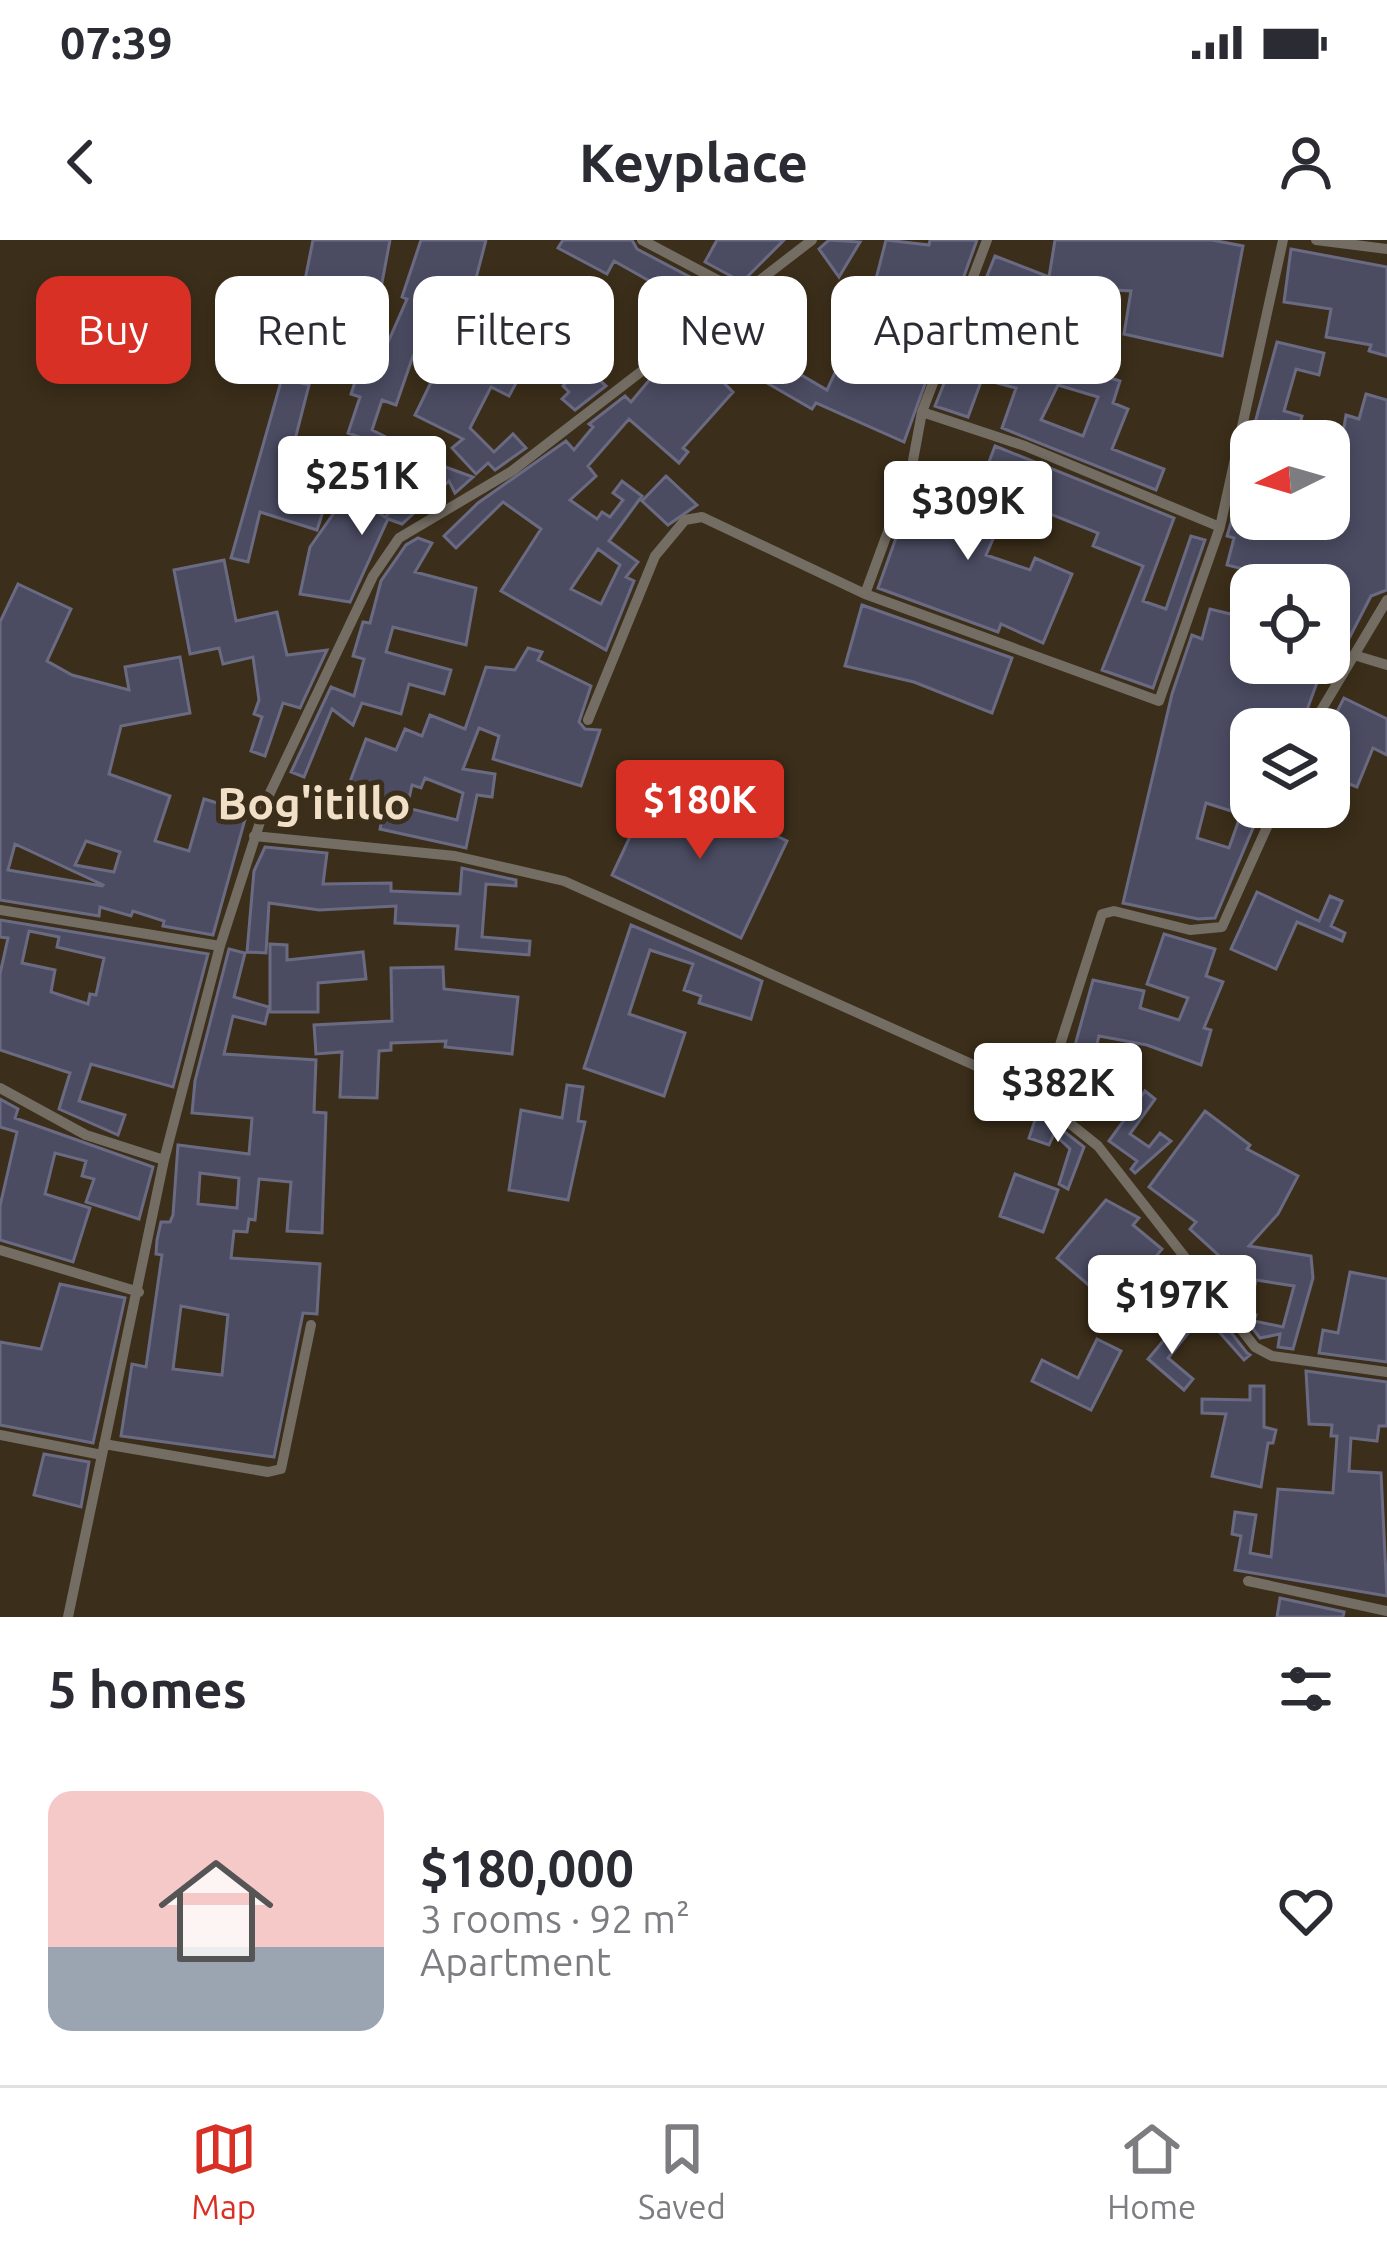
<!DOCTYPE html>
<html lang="en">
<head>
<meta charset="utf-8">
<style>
  body { margin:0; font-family:Ubuntu,sans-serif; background:#f7f7f7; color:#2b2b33; height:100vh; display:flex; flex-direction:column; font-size:45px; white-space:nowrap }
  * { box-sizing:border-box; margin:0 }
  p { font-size:39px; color:#7c7c81 }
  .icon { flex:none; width:66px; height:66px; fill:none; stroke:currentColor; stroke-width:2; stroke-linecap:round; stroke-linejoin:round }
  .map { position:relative; height:1377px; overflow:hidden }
  .drawer { display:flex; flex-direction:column; background:#fff; flex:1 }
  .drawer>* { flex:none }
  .banner { position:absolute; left:36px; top:36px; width:1317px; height:108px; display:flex; gap:24px }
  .needle { width:78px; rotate:265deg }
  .buttons { position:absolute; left:1230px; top:180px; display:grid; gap:24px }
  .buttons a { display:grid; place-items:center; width:120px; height:120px; border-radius:24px; background:#fff; box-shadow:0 6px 18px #0003; font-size:60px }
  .price { position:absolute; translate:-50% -102px; padding:0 27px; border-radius:12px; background:#fff; color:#222; font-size:39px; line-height:78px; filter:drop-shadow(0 3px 6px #0008) }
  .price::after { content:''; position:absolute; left:50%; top:72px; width:36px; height:27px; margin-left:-18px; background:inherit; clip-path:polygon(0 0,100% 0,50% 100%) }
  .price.current { background:#d93025; color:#fff }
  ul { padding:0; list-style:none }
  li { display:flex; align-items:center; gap:36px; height:300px; padding:0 48px }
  li span { display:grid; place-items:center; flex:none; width:336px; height:240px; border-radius:24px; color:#555 }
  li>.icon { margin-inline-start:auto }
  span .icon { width:144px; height:144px; fill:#fffc; stroke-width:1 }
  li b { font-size:51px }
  h2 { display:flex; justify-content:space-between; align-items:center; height:144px; padding:0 48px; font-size:51px }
  .tag { padding:0 42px; border-radius:24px; background:#fff; box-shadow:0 6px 18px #0003; font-size:42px; line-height:108px }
  .tag.current { background:#d93025; color:#fff }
  .status { display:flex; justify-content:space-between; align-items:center; height:84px; padding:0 60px; background:#fff; direction:ltr }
  .status svg { height:33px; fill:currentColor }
  header { display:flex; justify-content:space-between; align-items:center; height:156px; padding:0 48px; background:#fff; font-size:54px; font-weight:600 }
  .tab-bar { display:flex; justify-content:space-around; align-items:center; height:168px; border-top:3px solid #e1e1e2; background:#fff; font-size:33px; color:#7c7c81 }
  .tab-bar a { display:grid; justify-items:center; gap:6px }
  .tab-bar .current { color:#d93025 }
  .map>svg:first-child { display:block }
  .building { fill:#4b4c62; stroke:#6a6b83; stroke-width:3; fill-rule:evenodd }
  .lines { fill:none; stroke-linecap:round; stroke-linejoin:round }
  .minor { stroke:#746d63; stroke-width:10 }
  .labels { text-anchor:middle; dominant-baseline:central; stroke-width:10; stroke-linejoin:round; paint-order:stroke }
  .quarter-label { font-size:45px; font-weight:bold; fill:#f1e0c7; stroke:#3b2e1a }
</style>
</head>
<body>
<div class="status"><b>07:39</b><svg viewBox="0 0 49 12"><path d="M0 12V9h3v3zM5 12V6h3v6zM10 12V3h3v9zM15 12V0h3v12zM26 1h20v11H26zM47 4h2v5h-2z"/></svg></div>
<header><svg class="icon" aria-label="back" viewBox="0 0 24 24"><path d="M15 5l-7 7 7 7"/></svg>Keyplace<svg class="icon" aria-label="person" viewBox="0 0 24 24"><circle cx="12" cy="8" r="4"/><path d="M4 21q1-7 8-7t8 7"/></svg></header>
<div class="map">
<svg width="1387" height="1377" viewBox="0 0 1387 1377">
  <rect width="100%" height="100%" fill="#3b2e1a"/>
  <path class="building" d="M313,0H390L378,64L303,50Z
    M421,0H486L463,88L495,105L529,49L542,58L523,101L535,108L509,156L491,147L470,188L494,212L513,194L526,208L495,230L488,223L476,234L452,208L463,199L415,175L438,128L413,116L396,165L382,160L372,190L398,203L396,209L383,205L377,222L363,215L371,201L348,193L360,157L351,154L365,112L381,118L407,59L402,57Z
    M563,0H632L637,9L724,55L677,92L652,71L669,52L614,21L607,34L558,8Z
    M717,0H784L742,42L705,22Z
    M829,0L860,2L839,37L819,9Z
    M886,0L929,5L930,0H977L904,202L816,163L812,169L762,140L774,119L827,150L848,104L836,99L854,59L869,66Z
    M1055,0H1212L1243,6L1222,116L1124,94L1131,51L1079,48L1067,81L1081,86L1066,124L1120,141L1113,163L1128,169L1112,209L1164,229L1156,250L1002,188L1016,148L982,139L968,177L935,166L995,16L1049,37ZM1058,145L1098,157L1083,196L1041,180Z
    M1291,9L1387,27V116L1369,111L1371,105L1326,97L1331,69L1284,62Z
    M735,71L765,107L723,142L733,152L683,208L688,212L679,223L629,179L588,226L596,236L570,260L597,279L602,272L610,277L623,260L613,253L622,241L642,256L609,301L638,322L626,337L634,341L606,410L501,351L541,289L503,262L456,308L444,296L478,263L566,201L574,210L593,187L589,184L625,156L631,162L656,132L663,133ZM598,309L620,325L601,364L571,349Z
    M1277,102L1324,113L1319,135L1296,129L1284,171L1302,176L1299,188L1274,181L1269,201H1250Z
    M582,124L606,146L575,170L562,159L569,152L563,146Z
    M282,138L309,145L289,223L332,234L330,250L317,290L260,272L248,322L231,318Z
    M1366,154L1387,160V350L1371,356L1327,441L1319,437L1300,489L1251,478V567L1261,569L1215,678L1198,679L1123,663L1172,454L1192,395L1202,399L1210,369L1251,379V423H1329V345H1264L1267,335L1227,325L1234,298L1227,296L1249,223L1251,279H1329L1346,175L1359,179ZM1206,563L1241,574L1229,608L1197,598Z
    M995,206L1174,278L1143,361L1166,369L1191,296L1205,300L1153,448L1102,430L1143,326L1093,306L1098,293L1040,270L1050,245L989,222Z
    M440,225L473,237L455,253L449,241L402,284L388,279L350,362L300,354L310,307L348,253L385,277Z
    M920,231L1008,265L986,315L1030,330L1035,318L1072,334L1043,403L1001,384L998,392L878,348Z
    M666,236L697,265L668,285L642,261Z
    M418,298L432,303L415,332L476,348L466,405L393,387L386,412L451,430L444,454L409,444L401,474L362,463L353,485L332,469L304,537L291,532L331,447L354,456L364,419L353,416L363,382L370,383L381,341L406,305Z
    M224,320L236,381L277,372L287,415L327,410L300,468L283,463L265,516L251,511L262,477L254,474L259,460L253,417L223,424L219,408L190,414L174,330Z
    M18,344L71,369L47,421L72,435L129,450L125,427L180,417L190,473L121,486L109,534L170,556L155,601L189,611L204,559L247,572L213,695L163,686L164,681L133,671L131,676L100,667L99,676L0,660V382ZM86,601L120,612L114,632L75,625ZM15,604L103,645L102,646L8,630Z
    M862,365L1012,418L992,473L914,442L845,426Z
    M528,408L542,412L538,420L591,446L579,482L585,489L600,490L581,546L493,519L499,496L479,488L463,529L495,534L492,557L477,555L466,608L380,589L386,561L348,547L366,499L396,510L405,489L422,496L430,475L465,489L486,427L515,430ZM425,538L463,553L457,580L407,568L412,545L421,548Z
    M1344,458L1387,479V515L1373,508L1357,547L1329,536V487Z
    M651,552L713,581L719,569L787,601L741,698L612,635Z
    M265,607L327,613L323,644L391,643V651L460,654L462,628L516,640V646L486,644L482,697L530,701L529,715L456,709L458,686L395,683L396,666L319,670L269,663L266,713L247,712L254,631Z
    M1257,652L1319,681L1330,656L1342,661L1331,686L1345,693L1342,701L1297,682L1276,729L1231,709Z
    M0,680L208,714L173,847L91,824L79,861L125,875L118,895L59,869L70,833L0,810V734L8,698L0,697ZM29,691L59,697L57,707L104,718L96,755L90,754L88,764L51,752L55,730L22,723Z
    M631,685L762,741L751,779L699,763L701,756L684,750L693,724L650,710L629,774L685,793L664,856L584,828Z
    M1164,694L1215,709L1206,736L1223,742L1204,788L1211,790L1201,825L1147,805L1099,796L1087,843L1066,838L1093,740L1144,751L1140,768L1179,780L1188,758L1147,744Z
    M270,704L287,705V720L363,712L366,739L318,743V772H270Z
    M229,709L245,713L234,757L269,767L265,784L233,776L224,814L316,820L314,872L326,873L322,993L287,991L291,942L259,939L255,980L249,979L247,992L234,991L231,1018L320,1024L317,1074L303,1073L274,1217L121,1196L132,1124L146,1127L162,1015L156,1014L157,1000L161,982H170L173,975L178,905L249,914L252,878L192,873L195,841ZM200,933L239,938L237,968L198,964ZM181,1066L228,1075L222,1135L173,1129Z
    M443,727L444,749L518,757L512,814L445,807L446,801L391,803V810L379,811L377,858L340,857L342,812L316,814L314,785L392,781L391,728Z
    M567,845L583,847L578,881L585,882L568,960L509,950L521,870L562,878Z
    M1145,851L1155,859L1130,894L1149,907L1160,893L1171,901L1135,933L1131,929L1137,921L1109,901Z
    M0,859L18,869L15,878L153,927L139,979L86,962L94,939L82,936L86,921L55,913L45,954L90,968L73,1022L0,1000V966L17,892L0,887Z
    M1038,871L1084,907L1068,949L1059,944L1070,909L1054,894L1049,905L1029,898Z
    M1205,871L1250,905L1247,909L1298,936L1278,974L1249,1006L1311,1016L1313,1038L1293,1109L1278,1107L1280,1094L1260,1098L1234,1064L1238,1033L1190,989L1196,982L1149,947ZM1256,1040L1294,1046L1283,1087L1254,1081L1256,1075L1249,1074Z
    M1015,934L1058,950L1043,992L1000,976Z
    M1106,960L1139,978L1133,985L1162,1009L1119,1061L1110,1053L1105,1059L1057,1018Z
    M1177,1023L1247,1113L1250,1115L1244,1120L1167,1033Z
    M1350,1032L1387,1039V1122L1319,1113L1323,1090L1338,1093Z
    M60,1044L125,1058L93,1203L0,1185V1102L41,1109Z
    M1179,1082L1190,1091L1168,1118L1193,1139L1184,1150L1148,1119Z
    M1097,1099L1121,1111L1091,1170L1032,1141L1042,1120L1078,1138Z
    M1306,1131L1387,1142V1186H1379L1377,1201L1351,1198L1349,1231L1381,1233L1387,1356L1235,1330L1241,1296L1232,1294L1235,1272L1256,1275L1250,1313L1271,1317L1278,1249L1333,1253L1337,1196H1331L1332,1185L1309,1184Z
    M1250,1146H1264V1187L1276,1190L1273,1203H1268L1261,1247L1212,1236L1226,1174L1202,1173V1159L1250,1160Z
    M44,1214L89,1222L81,1267L34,1255Z
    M1280,1358L1344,1372L1343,1377H1277Z"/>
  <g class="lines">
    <path class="minor" d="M642,0L744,54
      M987,0L922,172L912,226L865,354L1159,461L1220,287L1283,0
      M1316,0L1387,9
      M922,172L1025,206L1220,287
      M1354,415L1387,425
      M588,480L655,316L685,280L702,277L865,354
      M1310,489L1387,360
      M254,596L455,616L564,641L976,826L1042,861L1098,906L1255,1107L1272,1116L1387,1132
      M0,670L220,706
      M0,848L86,895L164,920
      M1042,861L1102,674L1114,671L1190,690L1222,687L1276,567
      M0,1010L139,1052
      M0,1195L102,1215
      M104,1204L268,1232L281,1229L311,1085
      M1248,1341L1387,1371
      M68,1377L164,920L220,706L268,557L373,336L399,298L512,231L812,0"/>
  </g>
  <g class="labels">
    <g class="quarter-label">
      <text x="314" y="562">Bog'itillo</text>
    </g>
  </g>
</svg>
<div class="buttons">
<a><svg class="needle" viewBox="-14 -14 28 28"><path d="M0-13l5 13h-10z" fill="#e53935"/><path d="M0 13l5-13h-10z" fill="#7c7c81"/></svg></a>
<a><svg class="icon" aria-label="locate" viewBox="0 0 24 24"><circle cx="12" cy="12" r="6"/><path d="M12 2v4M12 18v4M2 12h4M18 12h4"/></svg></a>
<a><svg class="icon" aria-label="layers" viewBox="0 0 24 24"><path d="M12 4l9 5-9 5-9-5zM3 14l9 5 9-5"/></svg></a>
</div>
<b class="price" style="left:362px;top:298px">$251K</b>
<b class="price" style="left:968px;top:323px">$309K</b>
<b class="price current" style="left:700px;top:622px">$180K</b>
<b class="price" style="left:1058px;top:905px">$382K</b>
<b class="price" style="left:1172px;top:1117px">$197K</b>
<div class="banner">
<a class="tag current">Buy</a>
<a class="tag">Rent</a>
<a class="tag">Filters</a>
<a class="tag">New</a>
<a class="tag">Apartment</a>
</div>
</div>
<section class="drawer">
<h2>5 homes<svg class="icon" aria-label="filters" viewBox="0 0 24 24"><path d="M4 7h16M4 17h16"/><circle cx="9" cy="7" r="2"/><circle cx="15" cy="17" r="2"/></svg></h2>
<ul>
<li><span style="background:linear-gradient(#f6c9c9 65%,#9aa5b1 0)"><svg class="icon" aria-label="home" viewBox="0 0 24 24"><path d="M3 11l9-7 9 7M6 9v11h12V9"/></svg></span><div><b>$180,000</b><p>3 rooms · 92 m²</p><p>Apartment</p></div><svg class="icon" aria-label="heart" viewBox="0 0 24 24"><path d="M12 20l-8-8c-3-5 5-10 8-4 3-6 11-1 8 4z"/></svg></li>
</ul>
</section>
<nav class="tab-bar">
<a class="current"><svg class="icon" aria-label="map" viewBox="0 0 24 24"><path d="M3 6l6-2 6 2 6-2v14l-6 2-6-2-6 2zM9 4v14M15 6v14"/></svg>Map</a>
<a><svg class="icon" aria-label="saved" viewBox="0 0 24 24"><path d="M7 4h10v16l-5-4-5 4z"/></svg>Saved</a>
<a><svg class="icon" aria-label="home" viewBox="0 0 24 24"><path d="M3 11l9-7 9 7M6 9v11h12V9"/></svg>Home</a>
</nav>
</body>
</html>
